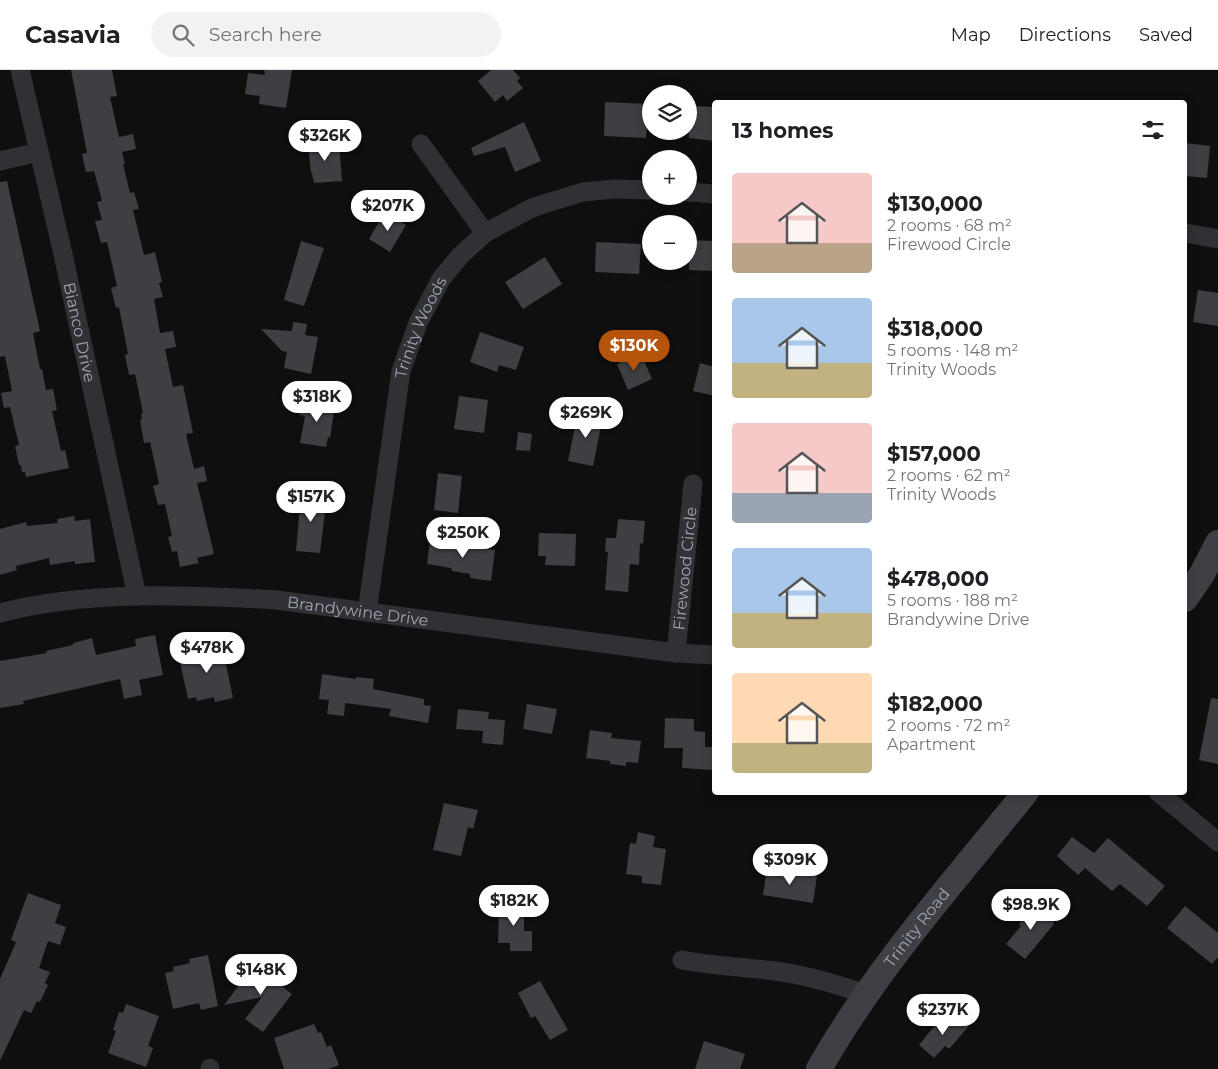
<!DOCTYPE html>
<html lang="en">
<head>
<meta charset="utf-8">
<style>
  body { margin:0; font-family:Montserrat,sans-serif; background:#f2f2f2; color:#202124; height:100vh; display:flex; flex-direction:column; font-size:19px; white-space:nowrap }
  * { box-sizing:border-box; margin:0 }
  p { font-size:16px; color:#757577 }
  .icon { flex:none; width:28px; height:28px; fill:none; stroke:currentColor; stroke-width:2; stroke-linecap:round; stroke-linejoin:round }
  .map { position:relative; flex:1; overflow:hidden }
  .drawer { position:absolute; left:712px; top:30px; width:475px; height:695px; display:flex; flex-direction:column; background:#fff; border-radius:5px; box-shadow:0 2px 12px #0003 }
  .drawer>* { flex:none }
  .buttons { position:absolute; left:642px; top:15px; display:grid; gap:10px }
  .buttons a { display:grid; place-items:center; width:55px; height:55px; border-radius:50%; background:#fff; box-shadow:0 2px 12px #0003; font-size:25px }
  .price { position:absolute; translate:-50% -42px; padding:0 11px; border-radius:18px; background:#fff; color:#222; font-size:16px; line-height:32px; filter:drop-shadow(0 1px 2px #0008) }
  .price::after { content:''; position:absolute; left:50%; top:30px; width:15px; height:11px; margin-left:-8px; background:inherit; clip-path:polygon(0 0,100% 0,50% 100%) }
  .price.on { background:#b45309; color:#fff }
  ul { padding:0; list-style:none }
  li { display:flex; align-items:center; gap:15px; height:125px; padding:0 20px }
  li span { display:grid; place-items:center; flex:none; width:140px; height:100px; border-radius:5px; color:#555 }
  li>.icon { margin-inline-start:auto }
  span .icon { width:60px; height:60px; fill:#fffc; stroke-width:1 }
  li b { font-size:21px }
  h2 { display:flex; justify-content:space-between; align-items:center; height:60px; padding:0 20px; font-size:21px }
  header { display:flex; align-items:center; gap:30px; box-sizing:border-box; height:70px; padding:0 25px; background:#fff; border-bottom:1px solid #e0e0e0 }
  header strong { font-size:24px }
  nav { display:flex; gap:28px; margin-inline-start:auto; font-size:18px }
  .search { width:350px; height:45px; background:#f2f2f2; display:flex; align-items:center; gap:12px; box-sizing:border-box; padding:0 18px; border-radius:28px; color:#757577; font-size:19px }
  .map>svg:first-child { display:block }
  .building { fill:#3e3f43 }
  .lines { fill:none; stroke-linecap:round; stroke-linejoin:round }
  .street { stroke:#303135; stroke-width:19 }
  .secondary { stroke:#3e4045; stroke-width:26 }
  .labels { text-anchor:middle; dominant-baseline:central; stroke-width:4.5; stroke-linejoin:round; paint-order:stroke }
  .street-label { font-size:16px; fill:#a0a5b1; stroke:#0a0a0b }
</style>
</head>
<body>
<header>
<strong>Casavia</strong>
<div class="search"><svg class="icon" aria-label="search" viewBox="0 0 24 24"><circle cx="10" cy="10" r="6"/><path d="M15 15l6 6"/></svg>Search here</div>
<nav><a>Map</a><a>Directions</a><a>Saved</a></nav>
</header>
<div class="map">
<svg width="1218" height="999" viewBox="0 0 1218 999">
  <rect width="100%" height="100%" fill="#0f0f10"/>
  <path class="building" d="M71,0H112L117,26L110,27L119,67L133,64L136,79L122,82L125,94H123L130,123L134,122L139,139L133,140L144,185L155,182L162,212L159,213L163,227L154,229L160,263L173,261L176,277L165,279L173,317L183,315L193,363L186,364L194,399L204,396L207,411L197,413L214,484L197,488L199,493L180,497L177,481L172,482L168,467L172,466L165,434L158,435L153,416L159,414L150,372L144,373L140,350L142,349L141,344L143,343L135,304L129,305L125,285L128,284L119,237L116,238L111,218L117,216L107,172L101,173L95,151L102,150L97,132L102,131L94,101L86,102L82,84L87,83Z
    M264,0H292L286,38L259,34L260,26L245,24L248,3L265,5Z
    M491,0H513L520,8L517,11L523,18L507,31L503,25L495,32L478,11Z
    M605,32L648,34L646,68L604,66Z
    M689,36L715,37V71L689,68Z
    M524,52L541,91L515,102L505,77L474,86L471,78Z
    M339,71L342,111L314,113L312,103H311L308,74Z
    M1185,73L1210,76L1207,108L1185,106Z
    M7,111L40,261L33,263L40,299H42L46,320L53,319L57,340L52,341L61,381L65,380L69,398L26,407L25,402H22L21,395H19L15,376L19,375L10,337L4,338L1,323L12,321L5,286L0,287V112Z
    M385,142L406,155L390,182L369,169Z
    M689,170L715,171V201L689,200Z
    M301,171L324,178L304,236L284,230Z
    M596,172L641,174L639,204L595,202Z
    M545,187L562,214L523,239L505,212Z
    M1198,220L1218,223V256L1193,252Z
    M293,252L307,254L305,265L318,267L311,304L284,298L287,282L282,281L261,259L292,261Z
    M480,262L524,277L516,300L499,295L497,302L470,292Z
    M641,284L652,309L628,320L617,294Z
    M700,293L715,297V326L693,321Z
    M459,326L488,330L484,363L454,359Z
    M301,331L335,336L330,368L328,367L326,377L300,373L305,346L299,345Z
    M578,342L603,346L593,396L568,391Z
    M518,362L532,364L530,381L516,380Z
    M438,403L462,406L458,443L434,440Z
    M301,423L327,425L320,483L296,481Z
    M74,446L75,451L90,449L95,492L75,494V491L50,495L49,488L16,496L17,500L0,505V459L26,452L27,456L58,453L57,449Z
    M618,449L645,451L643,474L640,473L639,495L630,494L628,522L605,520L608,482H605L606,468H616Z
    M539,463L576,464L575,496L545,495L546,486H538Z
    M430,471L495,480L491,511L470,508V504L452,501L451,498L427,494Z
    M155,565L163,605L139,610L142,625L124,629L120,609L23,631L24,634L0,638V591L47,583L46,581L73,575V573L92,568L96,585L136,576L135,569Z
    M221,570L233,628L215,632L214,627L197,631L196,627L188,629L180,592L188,590L187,585L203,582L201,575Z
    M322,604L356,609V607L374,609L373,619L424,629V635L431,636L428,653L389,646L391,639L345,633L344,646L327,644L329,630L319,629Z
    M1211,628L1218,629V694L1199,690Z
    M527,634L557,639L552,664L523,659Z
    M458,639L489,642L488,649L505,650L503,675L482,673L483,661L456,659Z
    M665,648L694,649V661L705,662V677H714L713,700L682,698L683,678H664Z
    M590,660L612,663L611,668L641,671L638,693L626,692V696L610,694V691L586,688Z
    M444,733L478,740L473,759L468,757L461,786L433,780Z
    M638,762L655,766L653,777L666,779L661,815L642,813V806L626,804L630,773L636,774Z
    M1072,767L1094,783L1108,768L1165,816L1147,836L1120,814L1112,821L1085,798L1078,805L1057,786Z
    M767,799L817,806L813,833L763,825Z
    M28,823L61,835L55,853L66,857L60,875L48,871L39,898L50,902L45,913L48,915L40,932L37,931L31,943L24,940L0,991V909L16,872L11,870Z
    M499,833H524V861H532V881H510V873H498Z
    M1038,833L1052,844L1054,854L1025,889L1006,874L1021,856L1019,854Z
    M1185,836L1218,863V887L1212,894L1167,858Z
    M208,885L218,936L201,940L199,933L173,939L165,903L174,901L173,897L190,893L189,889Z
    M256,893L282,913L280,915L292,924L263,962L245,949L262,927L224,935Z
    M540,911L568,960L550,970L535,946L531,948L518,923Z
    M126,934L159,946L148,976L153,978L146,997L108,983L116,961L113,960L119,942L123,943Z
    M951,943L968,957L949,979L945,976L934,988L919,975L936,954L939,957Z
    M314,954L318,963L321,962L327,977L331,975L339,995L329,999H284L274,968Z
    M704,971L745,984L740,999H695Z"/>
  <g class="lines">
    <g class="street">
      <path id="s1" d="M20,0L63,184L137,526"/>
      <path d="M421,74L485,163"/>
      <path d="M0,91L39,82"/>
      <path d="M689,122L715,124"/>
      <path d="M1185,163L1218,169"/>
      <path id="s2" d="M367,542L401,301L418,253L441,209L460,186L485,163L534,137L583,122L614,119L651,120"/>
      <path id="s3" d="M0,543C89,520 186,525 277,530L676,583L715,585"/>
      <path id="s4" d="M676,583L693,414"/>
      <path d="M1158,722L1218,772"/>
      <path d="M682,890C713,896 744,897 775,901C806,905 836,914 865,924"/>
      <path d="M210,999V998"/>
    </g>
    <g class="secondary">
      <path d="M1185,529L1202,504L1218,473"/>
      <path id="s5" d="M819,999C876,898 954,812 1026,722"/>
    </g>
  </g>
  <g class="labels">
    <g class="street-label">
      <text stroke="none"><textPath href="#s2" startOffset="291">Trinity Woods</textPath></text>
      <text stroke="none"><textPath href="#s1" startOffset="269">Bianco Drive</textPath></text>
      <text stroke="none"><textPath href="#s4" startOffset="85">Firewood Circle</textPath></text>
      <text stroke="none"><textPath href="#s3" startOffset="360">Brandywine Drive</textPath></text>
      <text stroke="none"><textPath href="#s5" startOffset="172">Trinity Road</textPath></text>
    </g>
  </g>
</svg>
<div class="buttons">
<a><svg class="icon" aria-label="layers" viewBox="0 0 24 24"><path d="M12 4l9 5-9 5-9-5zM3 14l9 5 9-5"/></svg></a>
<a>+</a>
<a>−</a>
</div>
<b class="price" style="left:325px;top:92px">$326K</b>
<b class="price" style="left:388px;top:162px">$207K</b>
<b class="price on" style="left:634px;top:302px">$130K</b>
<b class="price" style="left:317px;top:353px">$318K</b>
<b class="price" style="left:586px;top:369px">$269K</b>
<b class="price" style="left:311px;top:453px">$157K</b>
<b class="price" style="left:463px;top:489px">$250K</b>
<b class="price" style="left:207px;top:604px">$478K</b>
<b class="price" style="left:790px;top:816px">$309K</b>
<b class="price" style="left:514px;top:857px">$182K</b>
<b class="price" style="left:1031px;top:861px">$98.9K</b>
<b class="price" style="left:261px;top:926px">$148K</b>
<b class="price" style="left:943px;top:966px">$237K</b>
<section class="drawer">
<h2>13 homes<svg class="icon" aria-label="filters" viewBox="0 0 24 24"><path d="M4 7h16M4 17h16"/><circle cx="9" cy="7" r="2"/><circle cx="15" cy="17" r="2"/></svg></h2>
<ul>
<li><span style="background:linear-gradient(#f6c9c9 70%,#b9a48a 0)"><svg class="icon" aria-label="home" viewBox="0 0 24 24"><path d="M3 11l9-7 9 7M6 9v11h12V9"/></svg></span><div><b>$130,000</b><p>2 rooms · 68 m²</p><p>Firewood Circle</p></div></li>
<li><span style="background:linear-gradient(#a9c7e8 65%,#c2b280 0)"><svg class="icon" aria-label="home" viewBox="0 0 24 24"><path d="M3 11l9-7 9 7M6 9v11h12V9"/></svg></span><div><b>$318,000</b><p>5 rooms · 148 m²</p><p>Trinity Woods</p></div></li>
<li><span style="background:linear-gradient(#f6c9c9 70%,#9aa5b1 0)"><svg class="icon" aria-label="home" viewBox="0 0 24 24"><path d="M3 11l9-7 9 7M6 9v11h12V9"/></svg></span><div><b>$157,000</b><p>2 rooms · 62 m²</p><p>Trinity Woods</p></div></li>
<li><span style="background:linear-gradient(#a9c7e8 65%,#c2b280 0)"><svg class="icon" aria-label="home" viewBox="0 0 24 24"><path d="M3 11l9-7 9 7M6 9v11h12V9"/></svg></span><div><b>$478,000</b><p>5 rooms · 188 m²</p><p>Brandywine Drive</p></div></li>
<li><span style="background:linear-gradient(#ffd9b3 70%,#c2b280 0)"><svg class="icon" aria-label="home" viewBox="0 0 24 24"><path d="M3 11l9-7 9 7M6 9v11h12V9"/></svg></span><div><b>$182,000</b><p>2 rooms · 72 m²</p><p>Apartment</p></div></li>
</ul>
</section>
</div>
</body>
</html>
